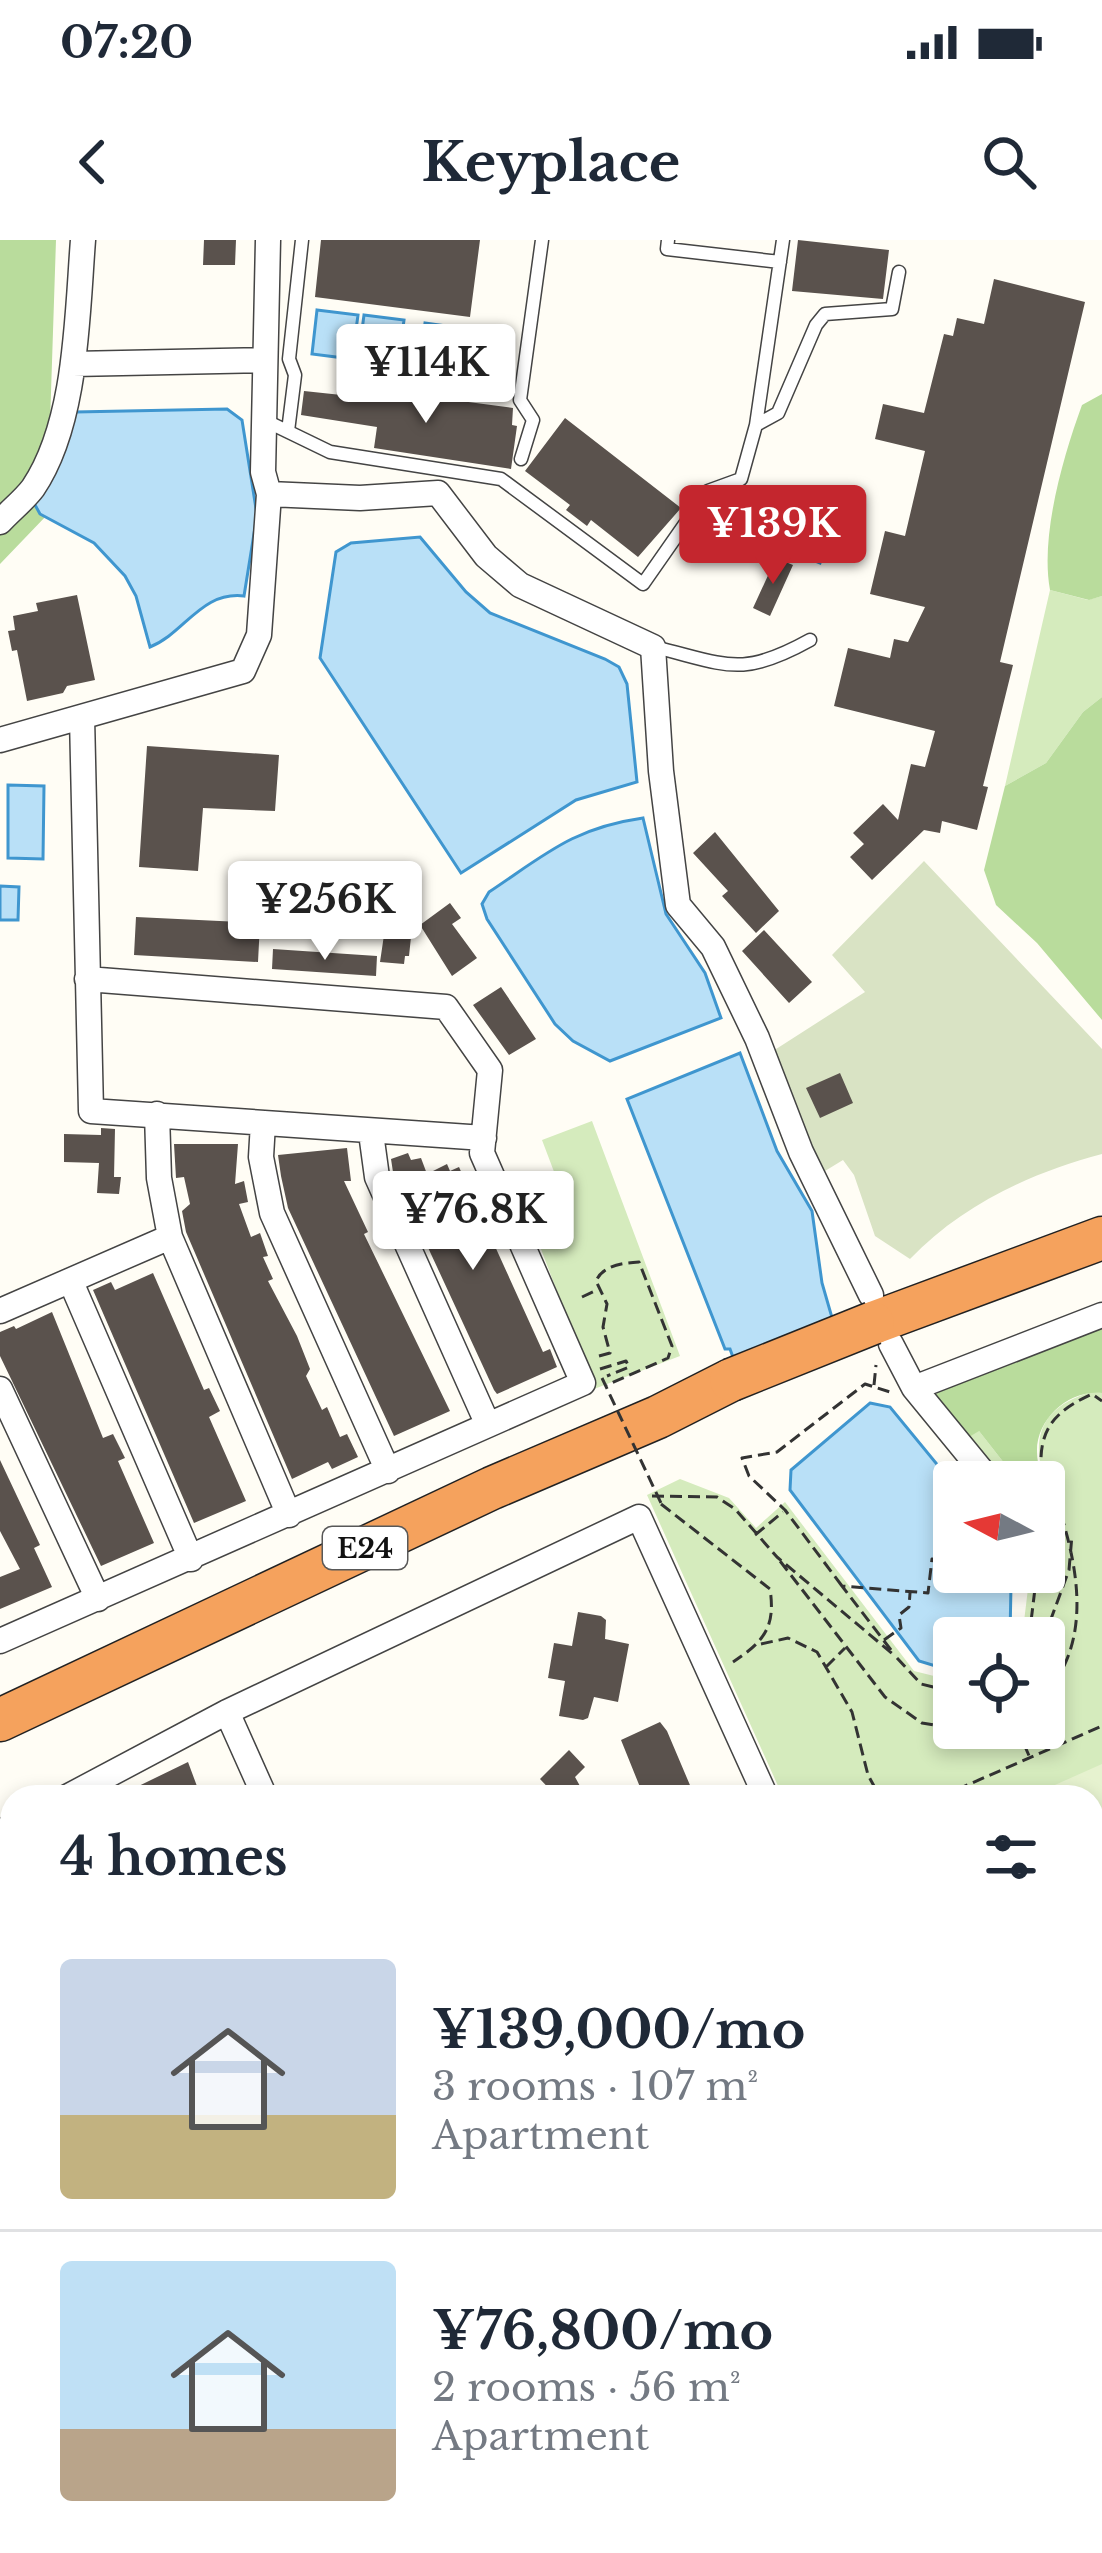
<!DOCTYPE html>
<html lang="en">
<head>
<meta charset="utf-8">
<style>
  body { margin:0; font-family:"Libre Baskerville",serif; background:#f2f2f3; color:#1f2937; height:100vh; display:flex; flex-direction:column; font-size:45px; white-space:nowrap }
  * { box-sizing:border-box; margin:0 }
  p { font-size:39px; color:#747a83 }
  .icon { flex:none; width:66px; height:66px; fill:none; stroke:currentColor; stroke-width:2; stroke-linecap:round; stroke-linejoin:round }
  .map { position:relative; flex:1; overflow:hidden }
  .sheet { position:absolute; left:0px; top:1545px; width:1104px; height:768px; display:flex; flex-direction:column; background:#fff; border-radius:36px 36px 0 0; box-shadow:0 6px 18px #0003 }
  .sheet>* { flex:none }
  .needle { width:78px; rotate:277deg }
  .buttons { position:absolute; left:933px; top:1221px; display:grid; gap:24px }
  .buttons a { display:grid; place-items:center; width:132px; height:132px; border-radius:12px; background:#fff; box-shadow:0 6px 18px #0003; font-size:60px }
  .price { position:absolute; translate:-50% -102px; padding:0 27px; border-radius:12px; background:#fff; color:#222; font-size:39px; line-height:78px; filter:drop-shadow(0 3px 6px #0008) }
  .price::after { content:''; position:absolute; left:50%; top:72px; width:36px; height:27px; margin-left:-18px; background:inherit; clip-path:polygon(0 0,100% 0,50% 100%) }
  .price.on { background:#c4262e; color:#fff }
  ul { padding:0; list-style:none }
  li { display:flex; align-items:center; gap:36px; height:300px; padding:0 60px }
  li+li { border-top:3px solid #e0e1e3 }
  li span { display:grid; place-items:center; flex:none; width:336px; height:240px; border-radius:12px; color:#555 }
  li>.icon { margin-inline-start:auto }
  span .icon { width:144px; height:144px; fill:#fffc; stroke-width:1 }
  li b { font-size:51px }
  h2 { display:flex; justify-content:space-between; align-items:center; height:144px; padding:0 60px; font-size:51px }
  .status { display:flex; justify-content:space-between; align-items:center; height:84px; padding:0 60px; background:#fff; direction:ltr }
  .status svg { height:33px; fill:currentColor }
  header { display:flex; justify-content:space-between; align-items:center; height:156px; padding:0 60px; background:#fff; font-size:54px; font-weight:700 }
  .map>svg:first-child { display:block }
  .green { fill:#d5ebbd }
  .forest { fill:#b9dc9c }
  .cemetery { fill:#d9e3c4 }
  .pitch { fill:#e6f2cf }
  .water { fill:#b9e0f7; stroke:#3f96cf; stroke-width:3 }
  .building { fill:#5a524d }
  .lines { fill:none; stroke-linecap:round; stroke-linejoin:round }
  .service-casing { stroke:#444; stroke-width:15 }
  .minor-casing { stroke:#444; stroke-width:27 }
  .secondary-casing { stroke:#333; stroke-width:36 }
  .motorway-casing { stroke:#222; stroke-width:45 }
  .path { stroke:#333; stroke-width:3; stroke-dasharray:12 6; stroke-linecap:butt }
  .service { stroke:#fff; stroke-width:12 }
  .minor { stroke:#fff; stroke-width:24 }
  .secondary { stroke:#fff6b0; stroke-width:33 }
  .motorway { stroke:#f5a25d; stroke-width:42 }
  .motorway-bridge-casing { stroke:#222; stroke-width:45; stroke-linecap:butt }
  .path-bridge { stroke:#333; stroke-width:3; stroke-dasharray:12 6; stroke-linecap:butt }
  .motorway-bridge { stroke:#f5a25d; stroke-width:42 }
  .labels { text-anchor:middle; dominant-baseline:central; stroke-width:12; stroke-linejoin:round; paint-order:stroke }
  .shield { fill:#fff; stroke:#585858; stroke-width:3 }
  .shield-label { font-size:27px; font-weight:bold; fill:#111 }
</style>
</head>
<body>
<div class="status"><b>07:20</b><svg viewBox="0 0 49 12"><path d="M0 12V9h3v3zM5 12V6h3v6zM10 12V3h3v9zM15 12V0h3v12zM26 1h20v11H26zM47 4h2v5h-2z"/></svg></div>
<header><svg class="icon" aria-label="back" viewBox="0 0 24 24"><path d="M15 5l-7 7 7 7"/></svg>Keyplace<svg class="icon" aria-label="search" viewBox="0 0 24 24"><circle cx="10" cy="10" r="6"/><path d="M15 15l6 6"/></svg></header>
<div class="map">
<svg width="1102" height="2313" viewBox="0 0 1102 2313">
  <rect width="100%" height="100%" fill="#fffdf5"/>
  <path class="green" d="M1050,350L1088,360L1102,356V457L1083,472L1046,523L1005,546Z
    M592,881L680,1116L594,1149L519,951L556,937L542,900Z
    M1092,1152L1102,1153V1843L1092,1847V1557H783L647,1255L680,1239L729,1258L756,1288L785,1262L914,1431L954,1441V1488H1044V1398H1022L1030,1332H1044V1252L1048,1250C1029,1201 1038,1167 1092,1152Z
    M931,1158L979,1191L1019,1242H982Z
    M12,2150V2301H123L128,2313H0V2155Z"/>
  <path class="forest" d="M0,0H56L47,275L0,324Z
    M1102,154V356L1089,360L1050,350C1040,296 1063,217 1082,165Z
    M1102,457V780L1037,703L996,665L984,630L1005,546L1046,523L1083,472Z
    M1102,1088V1153C1069,1149 1036,1179 1037,1212C1037,1226 1043,1238 1048,1250L1044,1252V1242H1019L979,1191L964,1200L931,1158L948,1144Z"/>
  <path class="cemetery" d="M924,621L1102,809V914C1030,933 962,965 910,1019L875,996L854,935L843,920L825,931L813,912L773,811L865,752L832,715Z"/>
  <path class="pitch" d="M1102,1524V1808L1092,1813V1557H1028Z"/>
  <path class="water" d="M317,70L358,75L352,119L312,114Z
    M364,75L404,80L398,125L358,120Z
    M425,83L468,89L462,133L419,128Z
    M227,169L242,180L257,275L244,356C201,351 185,393 150,407L136,356L125,336L94,303L40,274L34,263L75,172Z
    M817,260L838,269L820,323L795,313Z
    M420,297L466,352L490,373L605,419L619,427L627,444L637,542L576,560L461,633L320,418L336,312L351,303Z
    M8,545L44,546L43,619L8,618Z
    M643,578L666,674L705,733L721,778L610,821L573,801L555,784L487,679L482,664L489,652C546,614 573,588 643,578Z
    M0,646L19,647L18,680H0Z
    M740,813L777,911L812,971L822,1043L833,1081L734,1120L730,1109H725L627,859Z
    M870,1163L890,1167L954,1245V1332H1005L1011,1345L1010,1396C990,1391 974,1398 954,1398L952,1431L919,1421L790,1250L791,1230Z"/>
  <path class="building" d="M204,0H236L235,25H203Z
    M321,0H480L470,77L315,57Z
    M798,0L889,10L883,59L792,51Z
    M994,39L1085,62L1000,422L1013,425L983,546L988,547L977,590L942,581L940,593L924,590L872,640L850,617L864,604L853,593L883,564L898,580L911,524L925,527L935,491L834,466L848,408L890,418L894,399L908,402L925,367L870,354L885,291L905,296L925,211L875,199L883,164L924,173L944,94L953,96L957,78L984,84Z
    M304,151L407,162L408,154L513,168L512,185L517,186L511,229L374,208L377,187L301,175Z
    M565,178L681,268L638,317L591,280L587,286L566,270L570,265L525,231Z
    M776,318L793,325L770,376L753,368Z
    M77,355L95,440L67,446L63,453L27,461L17,410L12,411L8,391L15,390L13,376L38,371L36,363Z
    M147,506L279,515L275,571L203,568L198,631L139,627Z
    M715,592L779,671L756,693L722,656L728,651L693,613Z
    M450,663L461,678L452,684L477,718L452,736L420,685Z
    M136,677L260,683L258,722L134,715Z
    M764,690L812,742L789,763L742,711Z
    M384,695L411,697L409,716H405L404,724L380,722Z
    M273,709L377,716L376,736L272,729Z
    M501,747L536,799L509,815L473,765Z
    M840,833L853,863L820,878L806,848Z
    M101,888L115,889L114,937H121L119,954L97,953L99,923L64,922V894L101,895Z
    M174,904H238L235,944L244,941L248,962L239,964L251,997L260,993L268,1016L263,1017L273,1039L268,1041L297,1096L310,1129L306,1136L322,1170L327,1167L340,1197L347,1194L358,1217L332,1229L328,1222L292,1239L186,992L182,971L190,964L184,937L176,938Z
    M347,908L351,941H344L368,992L364,994L450,1171L394,1196L288,968L281,936L278,915Z
    M408,913L411,920L421,918L427,934L447,924L450,931L459,927L543,1112L550,1109L557,1127L497,1154L494,1150L393,932L391,919Z
    M153,1033L204,1150L209,1148L220,1171L209,1177L246,1261L194,1283L93,1050L111,1042L115,1050Z
    M52,1072L103,1198L113,1194L125,1218L118,1221L154,1303L101,1326L0,1116V1092L14,1086L16,1089Z
    M0,1220L40,1305L34,1308L52,1347L0,1369V1337L20,1329L0,1291Z
    M578,1372L601,1376L606,1380L605,1399L629,1404L618,1462L594,1457L588,1478L583,1480L559,1476L565,1441L548,1438L554,1403L572,1406Z
    M660,1482L667,1491L695,1557H644L621,1500Z
    M569,1510L585,1527L575,1537L586,1557H557L540,1539Z
    M188,1522L201,1557H116Z"/>
  <g class="lines">
    <defs>
      <path id="service" d="M668,0L667,9L780,22
        M264,180L330,212L501,239L643,344L708,251L741,239L756,185L783,0
        M756,185L778,173L816,85L825,74L892,69L899,32
        M288,191L295,135L289,119L302,0
        M521,219L533,180L520,160L542,0
        M654,407C726,424 740,439 810,400
        M0,1805L12,1799"/>
      <path id="minor" d="M73,124L264,120
        M269,254L360,258L438,253L486,316L520,345L653,407L661,531L678,665L713,707L757,798L801,912L871,1055
        M0,282C10,271 24,260 33,248C77,183 77,76 83,0
        M82,477L91,871L484,898
        M0,500L243,431L259,395L269,254L263,232L268,0
        M157,874L159,938L170,997L289,1275
        M263,883L261,917L272,973L388,1231
        M371,893L377,937L488,1185
        M71,1042L191,1319
        M0,1071L170,997
        M891,1104L914,1148L1102,1075
        M914,1148L991,1242
        M0,1149L98,1359
        M0,1401L583,1143L482,913L490,830L446,767L87,739
        M227,1472L265,1557
        M67,1557L227,1472L639,1277L766,1557
        M0,1593L12,1586
        M1092,1858L1102,1853
        M0,2131L12,2126
        M998,2301L1004,2313
        M774,2313L800,2301
        M942,2313L969,2301"/>
      <path id="secondary" d="M0,1877L12,1904
        M0,1962L12,1988
        M156,2301L161,2313
        M193,2301L199,2313"/>
      <path id="motorway" d="M873,1083L1102,998
        M0,1480L492,1248L658,1177L731,1140"/>
    </defs>
    <use href="#service" class="service-casing"/>
    <use href="#minor" class="minor-casing"/>
    <use href="#secondary" class="secondary-casing"/>
    <use href="#motorway" class="motorway-casing"/>
    <path class="path" d="M582,1057L597,1050
      M599,1116L610,1113L603,1087L607,1064L596,1041C603,1025 623,1023 639,1022L672,1106L668,1118L607,1145
      M600,1129L626,1121L629,1127L607,1136
      M874,1145L876,1125
      M652,1256L717,1257L735,1269L777,1317L894,1415
      M661,1264L770,1349C776,1388 763,1402 733,1422
      M755,1295L783,1272
      M1044,1316V1324
      M780,1321L885,1457L922,1483L954,1488
      M842,1346L785,1270L749,1236L742,1218L777,1212L865,1144L890,1152
      M1029,1398L1037,1332
      M1044,1398L1069,1330L1072,1295
      M884,1400L901,1388L899,1375L909,1367L910,1353
      M761,1404L788,1398L817,1412L852,1472L868,1535L880,1557
      M891,1410L842,1346L928,1353L932,1319L954,1321
      M897,1418L921,1444L954,1452
      M826,1427L845,1408
      M1044,1456C1102,1391 1072,1299 1041,1218C1042,1183 1062,1168 1092,1154L1102,1161
      M1017,1488L1030,1518
      M940,1557L1102,1486
      M0,2179L12,2174
      M52,2313L79,2301"/>
    <use href="#service" class="service"/>
    <use href="#minor" class="minor"/>
    <use href="#secondary" class="secondary"/>
    <use href="#motorway" class="motorway"/>
    <defs>
      <path id="motorway-bridge" d="M731,1140L873,1083"/>
    </defs>
    <use href="#motorway-bridge" class="motorway-bridge-casing"/>
    <path class="path-bridge" d="M602,1138L661,1263"/>
    <use href="#motorway-bridge" class="motorway-bridge"/>
  </g>
  <g class="labels">
    <rect class="shield" x="323" y="1287" width="84" height="42" rx="9"/>
    <g class="shield-label">
      <text x="365" y="1308">E24</text>
    </g>
  </g>
</svg>
<div class="buttons">
<a><svg class="needle" viewBox="-14 -14 28 28"><path d="M0-13l5 13h-10z" fill="#e53935"/><path d="M0 13l5-13h-10z" fill="#747a83"/></svg></a>
<a><svg class="icon" aria-label="locate" viewBox="0 0 24 24"><circle cx="12" cy="12" r="6"/><path d="M12 2v4M12 18v4M2 12h4M18 12h4"/></svg></a>
</div>
<b class="price" style="left:426px;top:186px">¥114K</b>
<b class="price on" style="left:773px;top:347px">¥139K</b>
<b class="price" style="left:325px;top:723px">¥256K</b>
<b class="price" style="left:473px;top:1033px">¥76.8K</b>
<section class="sheet">
<h2>4 homes<svg class="icon" aria-label="filters" viewBox="0 0 24 24"><path d="M4 7h16M4 17h16"/><circle cx="9" cy="7" r="2"/><circle cx="15" cy="17" r="2"/></svg></h2>
<ul>
<li><span style="background:linear-gradient(#c9d6e8 65%,#c2b280 0)"><svg class="icon" aria-label="home" viewBox="0 0 24 24"><path d="M3 11l9-7 9 7M6 9v11h12V9"/></svg></span><div><b>¥139,000/mo</b><p>3 rooms · 107 m²</p><p>Apartment</p></div></li>
<li><span style="background:linear-gradient(#bfe0f5 70%,#b9a48a 0)"><svg class="icon" aria-label="home" viewBox="0 0 24 24"><path d="M3 11l9-7 9 7M6 9v11h12V9"/></svg></span><div><b>¥76,800/mo</b><p>2 rooms · 56 m²</p><p>Apartment</p></div></li>
</ul>
</section>
</div>
</body>
</html>
